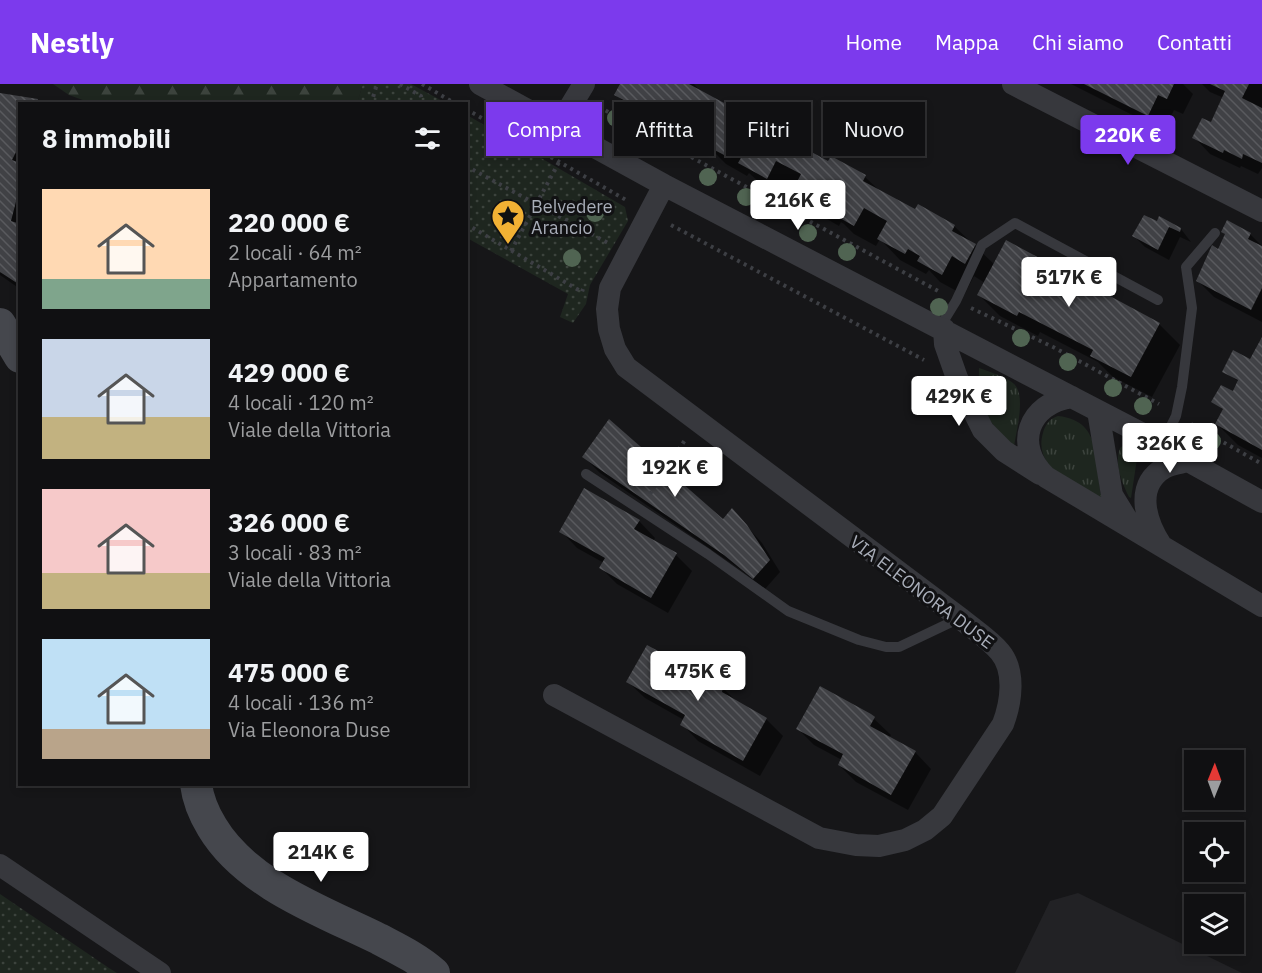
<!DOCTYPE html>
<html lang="it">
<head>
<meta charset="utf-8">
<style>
  body { margin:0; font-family:"IBM Plex Sans",sans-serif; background:#1e1e20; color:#f1f3f6; height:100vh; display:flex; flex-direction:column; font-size:22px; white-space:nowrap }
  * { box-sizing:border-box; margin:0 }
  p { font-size:20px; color:#9c9d9f }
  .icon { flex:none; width:33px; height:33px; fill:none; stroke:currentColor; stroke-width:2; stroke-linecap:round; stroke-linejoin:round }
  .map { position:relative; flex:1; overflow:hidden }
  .panel { position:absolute; left:18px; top:18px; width:450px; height:684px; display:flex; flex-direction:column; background:#101012; border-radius:0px; box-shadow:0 3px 9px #0003,0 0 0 2px #303032 }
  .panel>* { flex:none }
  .hud { position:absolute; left:486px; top:18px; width:570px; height:54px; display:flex; gap:12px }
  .needle { width:39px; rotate:1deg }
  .tools { position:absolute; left:1184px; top:666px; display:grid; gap:12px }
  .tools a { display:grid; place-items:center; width:60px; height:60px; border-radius:0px; background:#101012; box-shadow:0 3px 9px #0003,0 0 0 2px #303032; font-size:30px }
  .price { position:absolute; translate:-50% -51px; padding:0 14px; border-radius:6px; background:#fff; color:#222; font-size:20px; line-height:39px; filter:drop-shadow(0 2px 3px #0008) }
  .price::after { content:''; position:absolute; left:50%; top:36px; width:18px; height:14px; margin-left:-9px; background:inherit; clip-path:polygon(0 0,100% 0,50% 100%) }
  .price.active { background:#7c3aed; color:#fff }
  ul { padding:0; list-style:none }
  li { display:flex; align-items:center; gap:18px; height:150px; padding:0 24px }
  li span { display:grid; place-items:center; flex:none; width:168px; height:120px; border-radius:0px; color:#555 }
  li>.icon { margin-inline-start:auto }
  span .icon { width:72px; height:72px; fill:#fffc; stroke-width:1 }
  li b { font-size:26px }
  h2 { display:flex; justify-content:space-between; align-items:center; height:72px; padding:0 24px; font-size:26px }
  .pill { padding:0 21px; border-radius:0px; background:#101012; box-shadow:0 3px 9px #0003,0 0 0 2px #303032; font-size:21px; line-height:54px }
  .pill.active { background:#7c3aed; color:#fff }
  header { display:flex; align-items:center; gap:36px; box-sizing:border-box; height:84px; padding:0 30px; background:#7c3aed; color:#fff }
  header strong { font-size:28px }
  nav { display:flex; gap:33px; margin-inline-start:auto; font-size:21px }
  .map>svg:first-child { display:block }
  .built { fill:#222225 }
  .grass { fill:url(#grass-tufts) }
  .forest { fill:url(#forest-firs) }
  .park { fill:url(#park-dots) }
  .shadow { fill:#0007 }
  .building { fill:url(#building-back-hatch) }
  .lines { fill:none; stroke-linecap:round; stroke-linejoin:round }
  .path { stroke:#3d3f44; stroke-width:4; stroke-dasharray:3 4.5; stroke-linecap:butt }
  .service { stroke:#37383d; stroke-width:10 }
  .minor { stroke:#37383d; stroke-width:22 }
  .secondary { stroke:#45474d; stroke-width:32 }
  .tree { fill:#506452 }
  .labels { text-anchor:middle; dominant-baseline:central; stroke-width:6; stroke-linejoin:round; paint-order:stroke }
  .poi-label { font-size:18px; fill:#a8adb8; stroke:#111113; text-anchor:start }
  .street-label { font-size:18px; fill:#a8adb8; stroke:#111113 }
</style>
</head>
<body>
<header>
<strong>Nestly</strong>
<nav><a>Home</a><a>Mappa</a><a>Chi siamo</a><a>Contatti</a></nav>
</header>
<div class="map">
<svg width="1262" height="889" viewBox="0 0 1262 889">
  <defs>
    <pattern id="grass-tufts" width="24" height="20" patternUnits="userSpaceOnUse" patternTransform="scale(1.5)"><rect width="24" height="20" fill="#1e261f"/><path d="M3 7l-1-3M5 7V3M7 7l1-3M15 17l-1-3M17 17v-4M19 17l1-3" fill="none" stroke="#3c433d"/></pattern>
    <pattern id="forest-firs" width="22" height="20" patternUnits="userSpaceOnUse" patternTransform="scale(1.5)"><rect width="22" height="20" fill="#1e261f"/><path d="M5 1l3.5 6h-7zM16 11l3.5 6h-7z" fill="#3c433d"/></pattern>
    <pattern id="park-dots" width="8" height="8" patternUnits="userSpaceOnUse" patternTransform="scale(1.5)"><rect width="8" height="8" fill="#1e261f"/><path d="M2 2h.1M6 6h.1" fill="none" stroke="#3c433d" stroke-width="1.8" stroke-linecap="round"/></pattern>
    <pattern id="building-back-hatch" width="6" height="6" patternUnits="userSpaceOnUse" patternTransform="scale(1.5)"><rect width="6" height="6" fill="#404145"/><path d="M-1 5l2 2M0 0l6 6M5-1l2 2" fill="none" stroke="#595a5e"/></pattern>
  </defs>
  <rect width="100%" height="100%" fill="#161618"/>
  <path class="built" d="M1078,809L1242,889H1015L1050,817Z"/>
  <path class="grass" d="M979,284C990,288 1004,292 1013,299C1027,310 1016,347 1014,363L1008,362C986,331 978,324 979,284Z
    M1058,332C1106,337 1092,383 1103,417C1078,402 1032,386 1043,349C1045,341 1049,335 1058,332Z
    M1124,361L1135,363L1138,368L1131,414L1129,413C1122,399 1114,380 1120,364Z"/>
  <path class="forest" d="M53,0H363L357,20L91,19L69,11Z"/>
  <path class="park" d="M363,0H411L446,19H357Z
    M467,31L625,123L628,137L590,201L586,220L573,239L560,233L568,210L467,154Z
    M0,810L109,884L117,889H0Z"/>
  <path class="shadow" d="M621,0H694L703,10L737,28L775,43L790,59L828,79L832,74L865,93L882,109L916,127L954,142L995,181L1159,240L1180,261L1152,313L1113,293L1098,278L1040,248L1038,252L1000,232L979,211L985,199L974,192L964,211L940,198L929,186L926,190L900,176L880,155L876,162L854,150L844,140L841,138L839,142L815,128L793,107L789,115L761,100L749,89L747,92L726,80L704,58L700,66L673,51L662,41L660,44L637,31L616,10Z
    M1071,0H1183L1193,10L1183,30L1174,26L1164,47Z
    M1202,0H1262V84L1258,90L1241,82L1240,84L1210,70L1194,53L1217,43L1224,14L1210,8Z
    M0,10L38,17L41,20H20V205L0,191Z
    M1144,133L1181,145L1191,158L1180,153L1169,176L1145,163L1134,152Z
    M1223,148L1250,150L1262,162V238L1214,213L1198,197L1226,151Z
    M1262,257V374L1238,361L1217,340L1224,326L1213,318L1233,310L1239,298L1224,287L1249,276Z
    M584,373L723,437L732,426L762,459L780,488L765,505L741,486L600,389Z
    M639,437L655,454L653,458L676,471L692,487L668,529L617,500L601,484L604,479L577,464L561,447Z
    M628,598L722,603L739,620L766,635L783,652L760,692L698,657L682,640L684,636L645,614Z
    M870,631L891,651L889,654L915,668L931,685L908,726L856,698L839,681L842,676L814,661L798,645Z"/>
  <path class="building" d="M620,0H689L737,26L739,22L776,42L773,47L828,77L831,72L866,91L863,97L915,125L918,120L955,141L952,147L976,160L965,180L952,172L942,191L917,177L920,172L908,165L905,170L877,155L887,137L864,124L854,142L831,129L833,126L819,118L818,122L792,108L801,90L776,77L767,95L738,79L742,72L730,65L726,72L703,60L714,40L689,27L679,46L650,30L654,22L643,16L639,24L614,11Z
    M1084,0H1174L1167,15L1158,11L1148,32Z
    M1210,0H1249L1242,14L1262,24V79L1243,70L1242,75L1224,66L1223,69L1192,54L1202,34L1211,38L1225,7Z
    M0,9L38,15L37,20H20V60L12,76L20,79V102L11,137L20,140V201L0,188Z
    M1144,131L1157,137L1159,132L1181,144L1180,148L1169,143L1158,166L1132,152Z
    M1227,136L1251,149L1248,155L1262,162V204L1251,226L1196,197L1212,161L1218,165L1225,150L1221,148Z
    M1006,156L1160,239L1131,293L1090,272L1093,266L1019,228L1017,232L977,211Z
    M1262,253V366L1215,340L1223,325L1211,318L1221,301L1233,307L1238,296L1222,288L1233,266L1250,275Z
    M609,335L723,435L732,424L747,441L770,476L753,495L724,471L582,373Z
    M584,404L640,436L634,445L677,469L651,514L599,484L605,474L559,448Z
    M647,561L723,602L722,608L767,634L743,677L680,641L685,631L626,598Z
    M820,602L871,630L875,633L870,642L916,667L891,711L838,681L843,670L796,645Z"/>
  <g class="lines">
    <path class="path" d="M400,0L421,12L423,20
      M422,0L456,20
      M371,20L377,0
      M599,23L940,208
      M466,25L628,117
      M466,82L608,159
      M466,140L582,208L583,205
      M671,141L924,276
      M511,167L559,78
      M971,224L1053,263L1159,320
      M1191,340L1262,380
      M650,410L685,356"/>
    <path class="service" d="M940,243L956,217L982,161L1015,139L1158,216
      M1162,360L1176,332L1182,303L1192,224L1186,183L1215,149
      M586,390L708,470L788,527L859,556L886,563H899L960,534"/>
    <path class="minor" d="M480,0L664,101L1162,360L1188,377L1262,418
      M1013,0L1262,127
      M558,43L584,0
      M944,245L945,260L957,294L983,346L1004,367L1040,390
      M1072,313C1028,319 1013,362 1046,393L1262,522
      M1098,327L1112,411L1131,442
      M1161,461C1146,438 1134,402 1164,384C1171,380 1181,379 1188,377
      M554,611L819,754L856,761L879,762L905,756L925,746L942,732L1003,640C1011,619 1016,587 1000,568C989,555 973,545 960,534L626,283L615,265L609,245L607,225L610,204L664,101
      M0,781L160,889"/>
    <path class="secondary" d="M0,240L20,273
      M196,700C198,716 204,730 212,743C246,800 322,827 379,855C398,865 417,874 434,889"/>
  </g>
  <g class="tree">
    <circle cx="616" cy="34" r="9"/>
    <circle cx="658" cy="65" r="9"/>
    <circle cx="708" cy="93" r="9"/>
    <circle cx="746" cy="113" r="9"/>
    <circle cx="595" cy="129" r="9"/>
    <circle cx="808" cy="149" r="9"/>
    <circle cx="847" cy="168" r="9"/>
    <circle cx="572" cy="174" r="9"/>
    <circle cx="939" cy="223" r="9"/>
    <circle cx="1021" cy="254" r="9"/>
    <circle cx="1068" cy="278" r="9"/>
    <circle cx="1113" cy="304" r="9"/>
    <circle cx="1143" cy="322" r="9"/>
    <circle cx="1212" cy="357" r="9"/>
  </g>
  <defs>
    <symbol id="sight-pin" viewBox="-11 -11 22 30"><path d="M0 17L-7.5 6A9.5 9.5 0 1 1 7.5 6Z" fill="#f2b134" stroke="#111113"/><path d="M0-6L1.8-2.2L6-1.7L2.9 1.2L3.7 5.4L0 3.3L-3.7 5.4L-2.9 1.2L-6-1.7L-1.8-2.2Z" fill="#111"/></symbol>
  </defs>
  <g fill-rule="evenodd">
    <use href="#sight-pin" x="489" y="113" width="38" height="52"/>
  </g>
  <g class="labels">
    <g class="poi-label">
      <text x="531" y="122">Belvedere<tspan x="531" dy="21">Arancio</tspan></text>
    </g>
    <g class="street-label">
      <text transform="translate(922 508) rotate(37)">VIA ELEONORA DUSE</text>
    </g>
  </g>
</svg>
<div class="tools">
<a><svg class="needle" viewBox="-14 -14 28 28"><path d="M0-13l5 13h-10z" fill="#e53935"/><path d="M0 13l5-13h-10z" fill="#9c9d9f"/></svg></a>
<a><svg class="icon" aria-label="locate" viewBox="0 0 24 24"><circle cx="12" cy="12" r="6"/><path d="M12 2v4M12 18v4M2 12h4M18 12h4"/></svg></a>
<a><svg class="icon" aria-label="layers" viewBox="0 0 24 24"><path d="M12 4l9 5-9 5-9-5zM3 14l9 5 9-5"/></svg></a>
</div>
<b class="price active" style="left:1128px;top:82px">220K €</b>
<b class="price" style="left:798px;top:147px">216K €</b>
<b class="price" style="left:1069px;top:224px">517K €</b>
<b class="price" style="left:959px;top:343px">429K €</b>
<b class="price" style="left:1170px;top:390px">326K €</b>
<b class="price" style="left:675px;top:414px">192K €</b>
<b class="price" style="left:698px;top:618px">475K €</b>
<b class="price" style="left:321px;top:799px">214K €</b>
<div class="hud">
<a class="pill active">Compra</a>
<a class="pill">Affitta</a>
<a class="pill">Filtri</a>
<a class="pill">Nuovo</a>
</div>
<section class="panel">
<h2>8 immobili<svg class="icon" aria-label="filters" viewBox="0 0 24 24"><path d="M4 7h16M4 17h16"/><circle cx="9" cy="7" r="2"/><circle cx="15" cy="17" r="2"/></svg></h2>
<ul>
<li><span style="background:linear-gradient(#ffd9b3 75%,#7fa58c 0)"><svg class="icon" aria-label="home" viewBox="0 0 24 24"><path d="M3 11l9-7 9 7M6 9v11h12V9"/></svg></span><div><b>220 000 €</b><p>2 locali · 64 m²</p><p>Appartamento</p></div></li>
<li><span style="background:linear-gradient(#c9d6e8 65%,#c2b280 0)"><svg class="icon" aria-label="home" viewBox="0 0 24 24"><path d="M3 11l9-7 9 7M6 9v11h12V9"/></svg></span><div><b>429 000 €</b><p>4 locali · 120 m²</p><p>Viale della Vittoria</p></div></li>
<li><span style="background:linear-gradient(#f6c9c9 70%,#c2b280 0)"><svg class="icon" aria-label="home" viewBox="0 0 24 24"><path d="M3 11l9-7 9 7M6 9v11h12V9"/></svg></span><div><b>326 000 €</b><p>3 locali · 83 m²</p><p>Viale della Vittoria</p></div></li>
<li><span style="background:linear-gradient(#bfe0f5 75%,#b9a48a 0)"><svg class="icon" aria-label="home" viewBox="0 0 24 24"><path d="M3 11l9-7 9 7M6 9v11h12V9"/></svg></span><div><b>475 000 €</b><p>4 locali · 136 m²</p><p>Via Eleonora Duse</p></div></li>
</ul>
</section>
</div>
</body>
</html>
